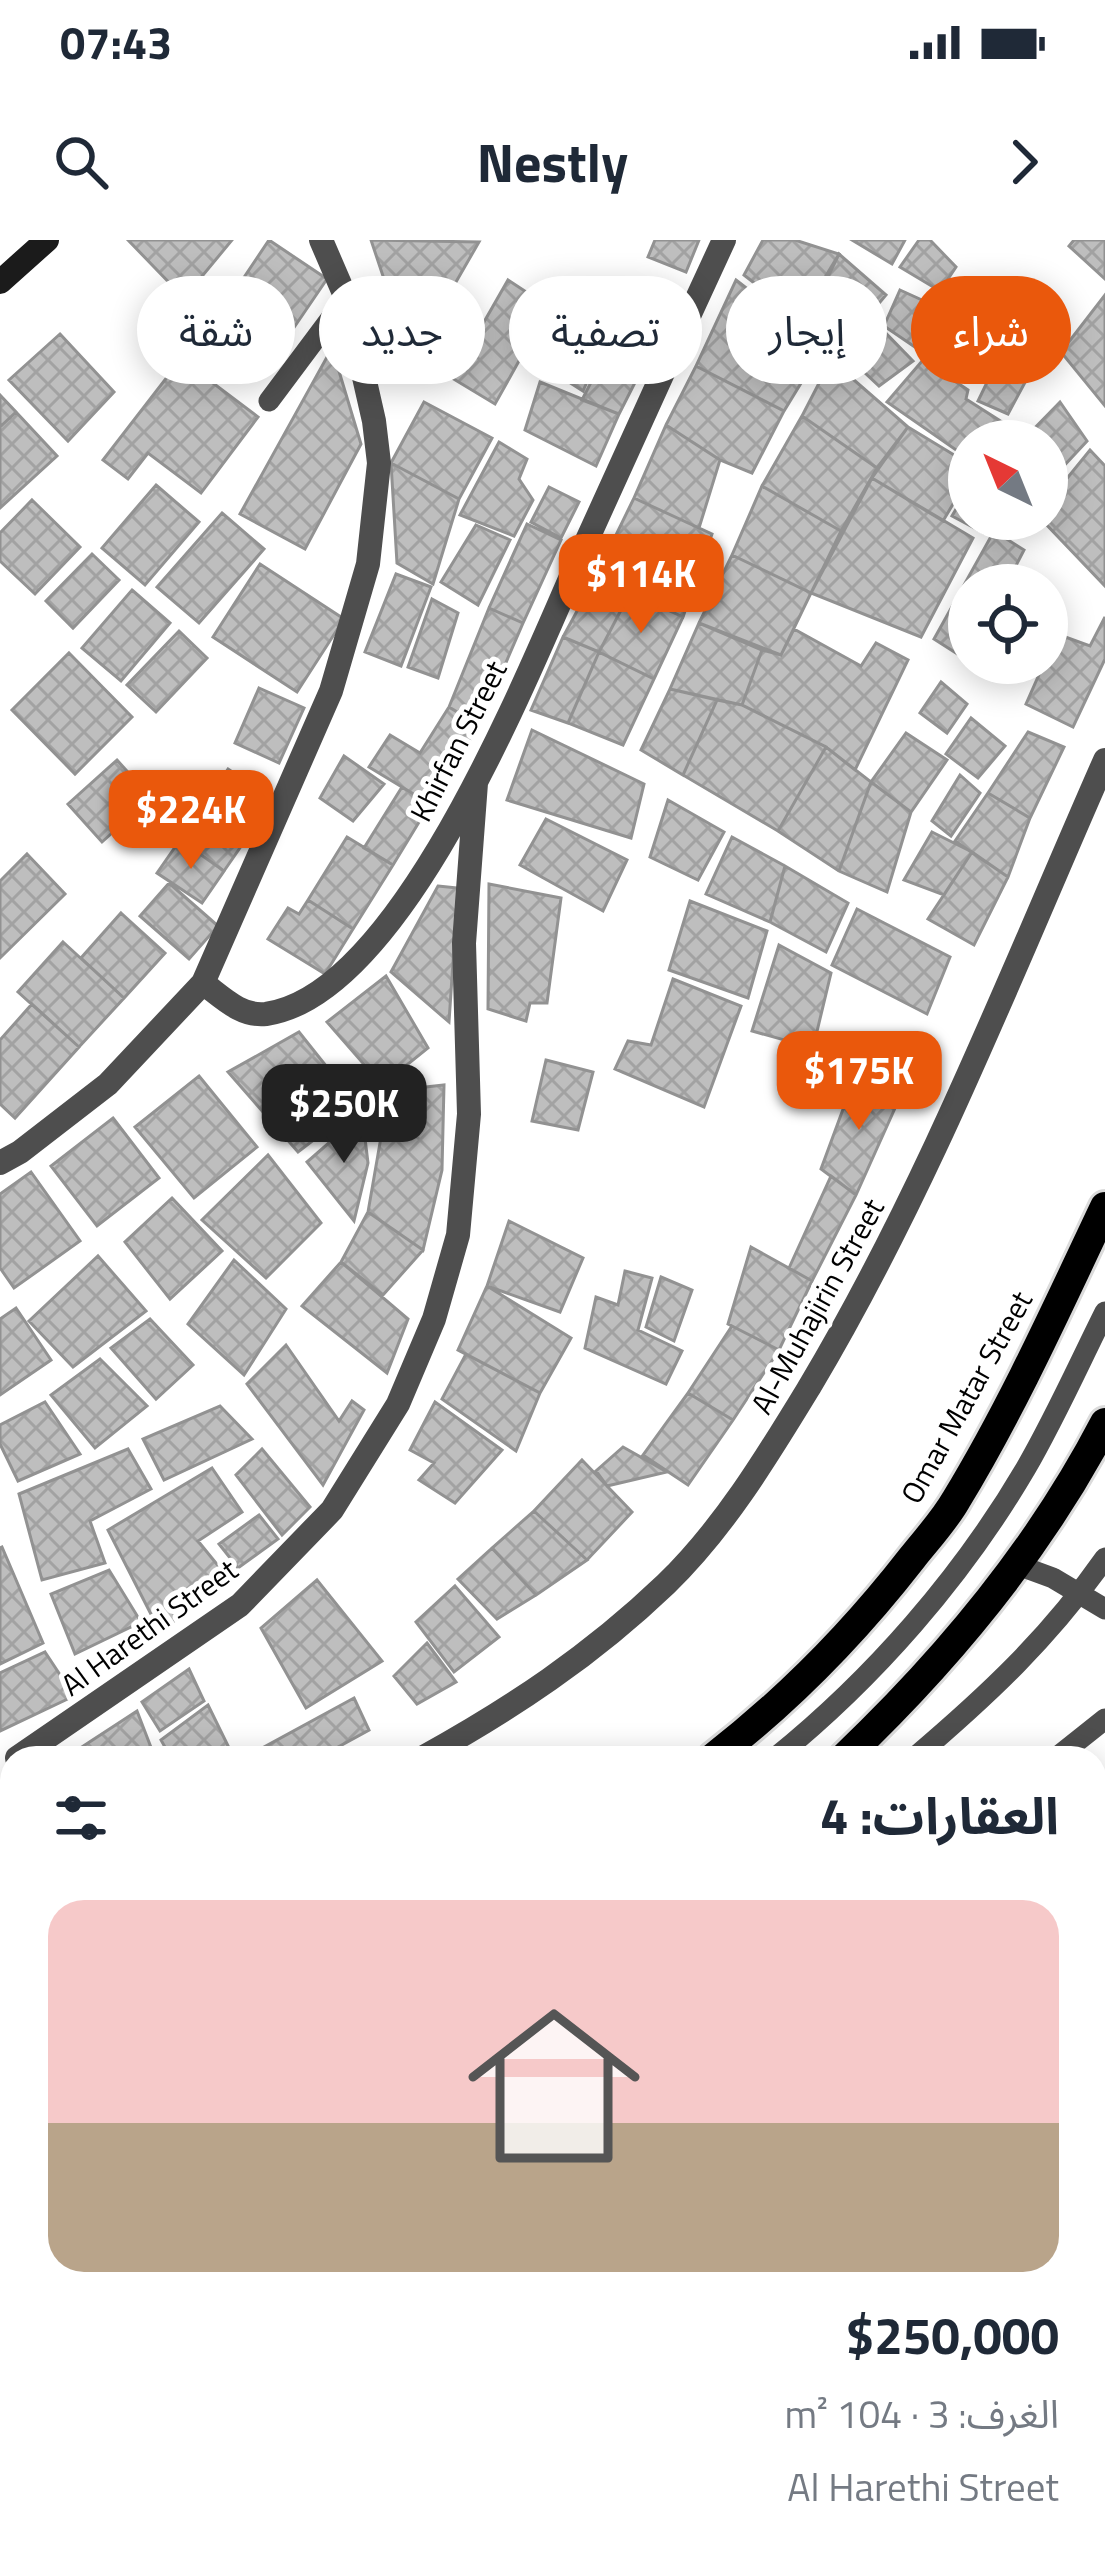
<!DOCTYPE html>
<html lang="ar">
<head>
<meta charset="utf-8">
<style>
  body { margin:0; font-family:"Titillium Web","Noto Sans Arabic",sans-serif; background:#f2f2f3; color:#1f2937; direction:rtl; height:100vh; display:flex; flex-direction:column; font-size:45px; white-space:nowrap }
  * { box-sizing:border-box; margin:0 }
  p { font-size:39px; color:#747a83 }
  .icon { flex:none; width:66px; height:66px; fill:none; stroke:currentColor; stroke-width:2; stroke-linecap:round; stroke-linejoin:round }
  .map { position:relative; flex:1; overflow:hidden; direction:ltr }
  .sheet { position:absolute; left:0px; top:1506px; width:1107px; height:807px; display:flex; flex-direction:column; background:#fff; border-radius:36px 36px 0 0; box-shadow:0 6px 30px #0003; direction:rtl }
  .sheet>* { flex:none }
  .banner { position:absolute; left:36px; top:36px; width:1035px; height:108px; direction:rtl; display:flex; gap:24px }
  .needle { width:78px; rotate:317deg }
  .fabs { position:absolute; left:948px; top:180px; display:grid; gap:24px }
  .fabs a { display:grid; place-items:center; width:120px; height:120px; border-radius:50%; background:#fff; box-shadow:0 6px 30px #0003; font-size:60px }
  .price { position:absolute; translate:-50% -102px; padding:0 27px; border-radius:24px; background:#ea580c; color:#fff; font-size:39px; line-height:78px; filter:drop-shadow(0 3px 6px #0008) }
  .price::after { content:''; position:absolute; left:50%; top:72px; width:36px; height:27px; margin-left:-18px; background:inherit; clip-path:polygon(0 0,100% 0,50% 100%) }
  .price.active { background:#222; color:#fff }
  ul { padding:0; list-style:none }
  li { display:grid; align-content:center; gap:24px; height:636px; padding:0 48px }
  li span { display:grid; place-items:center; height:372px; border-radius:36px; color:#555 }
  li>.icon { margin-inline-start:auto }
  span .icon { width:216px; height:216px; fill:#fffc; stroke-width:1 }
  li b { font-size:51px }
  h2 { display:flex; justify-content:space-between; align-items:center; height:144px; padding:0 48px; font-size:51px }
  .chip { padding:0 42px; border-radius:54px; background:#fff; box-shadow:0 6px 30px #0003; font-size:42px; line-height:108px }
  .chip.active { background:#ea580c; color:#fff }
  .status { display:flex; justify-content:space-between; align-items:center; height:84px; padding:0 60px; background:#fff; direction:ltr }
  .status svg { height:33px; fill:currentColor }
  header { display:flex; justify-content:space-between; align-items:center; height:156px; padding:0 48px; background:#fff; font-size:54px; font-weight:700 }
  .map>svg:first-child { display:block }
  .park { fill:#d5d5d5 }
  .building { fill:url(#building-cross-hatch); stroke:#929292; stroke-width:3 }
  .lines { fill:none; stroke-linecap:round; stroke-linejoin:round }
  .primary-casing { stroke:#dbdbdb; stroke-width:36 }
  .lane { stroke:#4e4e4e; stroke-width:21 }
  .street { stroke:#4e4e4e; stroke-width:24 }
  .secondary { stroke:#1b1b1b; stroke-width:24 }
  .primary { stroke:#000; stroke-width:30 }
  .labels { text-anchor:middle; dominant-baseline:central; stroke-width:10; stroke-linejoin:round; paint-order:stroke }
  .street-label { font-size:30px; fill:#000; stroke:#fff }
</style>
</head>
<body>
<div class="status"><b>07:43</b><svg viewBox="0 0 49 12"><path d="M0 12V9h3v3zM5 12V6h3v6zM10 12V3h3v9zM15 12V0h3v12zM26 1h20v11H26zM47 4h2v5h-2z"/></svg></div>
<header><svg class="icon" aria-label="forward" viewBox="0 0 24 24"><path d="M9 5l7 7-7 7"/></svg>Nestly<svg class="icon" aria-label="search" viewBox="0 0 24 24"><circle cx="10" cy="10" r="6"/><path d="M15 15l6 6"/></svg></header>
<div class="map">
<svg width="1105" height="2312" viewBox="0 0 1105 2312">
  <defs>
    <pattern id="building-cross-hatch" width="8" height="8" patternUnits="userSpaceOnUse" patternTransform="scale(3)"><rect width="8" height="8" fill="#bebebe"/><path d="M0 0l8 8M0 8l8-8" fill="none" stroke="#a2a2a2"/></pattern>
  </defs>
  <rect width="100%" height="100%" fill="#fff"/>
  <path class="park" d="M1095,1777L1105,1788V1852L1097,1860Z
    M12,2022V2301H494L498,2308L493,2312H0V2028Z"/>
  <path class="building" d="M128,0H232L184,58Z
    M269,0L327,39L261,136L204,97Z
    M371,0L479,2L411,120Z
    M655,0H699L686,32L648,17Z
    M763,0H795L839,14L800,79L744,35Z
    M852,0H905L892,24Z
    M919,0H930L956,27L940,51L900,27Z
    M1074,0H1105V39L1069,6Z
    M839,14L886,55L844,105L807,80Z
    M508,40L549,67L495,164L452,138Z
    M736,40L823,107L784,171L696,126Z
    M900,50L981,87L956,135L884,86Z
    M1105,55V166L1061,112Z
    M577,84L607,97L583,151L547,128Z
    M879,86L913,121L879,146L847,116Z
    M60,94L114,152L68,201L9,140Z
    M614,97L649,115L619,174L582,160Z
    M1006,103L1037,120L1008,174L978,161Z
    M332,108L361,204L305,309L240,274Z
    M181,119L258,177L201,253L148,213L128,239L103,220Z
    M831,120L908,187L877,228L802,176Z
    M923,120L968,150L966,159L1013,189L1005,201H969V219L887,162Z
    M696,126L784,171L752,233L720,220L666,185Z
    M540,142L619,174L596,226L525,190Z
    M0,155L16,172L0,187Z
    M424,162L492,198L459,259L391,223Z
    M1060,162L1087,201L1047,244V201H1022Z
    M16,172L57,216L0,268V187Z
    M802,176L877,228L841,291L762,246Z
    M666,185L720,220L699,288L634,258Z
    M908,187L969,224V237L943,281L872,238Z
    M499,202L527,219L519,239L533,260L514,296L460,275Z
    M1090,210L1105,226V346L1041,279H1047V263Z
    M391,223L459,259L433,344L397,323Z
    M872,238L973,298L921,397L811,353Z
    M156,245L199,282L145,345L102,308Z
    M762,246L841,291L811,353L732,315Z
    M549,247L579,262L561,298L531,282Z
    M969,247V279H994L984,293L952,276Z
    M634,258L712,294L683,377L596,336Z
    M32,260L80,307L35,354L0,321V293Z
    M222,273L264,309L199,383L157,347Z
    M527,284L561,300L523,383L489,368Z
    M476,285L510,300L478,365L441,342Z
    M994,291L1024,310L1006,345H969L967,420L934,399Z
    M92,314L119,340L73,388L46,361Z
    M732,315L811,353L781,415L699,383Z
    M260,324L344,379L297,452L213,397Z
    M396,334L431,347L401,426L365,412Z
    M596,336L630,353L599,412L563,397Z
    M132,350L170,383L121,441L82,408Z
    M630,353L683,377L654,439L599,412Z
    M432,359L458,373L438,438L408,427Z
    M489,368L523,383L479,485L449,467Z
    M1105,377V419L1073,487L1026,464L1057,394L1090,406Z
    M699,383L762,410L742,465L670,449Z
    M794,389L861,426L876,403L908,420L855,530L826,507L742,465L762,410L781,415Z
    M179,391L207,418L156,472L127,445Z
    M563,397L599,412L568,483L531,470Z
    M599,412L654,439L623,505L568,483Z
    M69,413L132,477L75,534L12,470Z
    M941,442L967,464L947,493L920,473Z
    M259,448L304,468L279,523L235,503Z
    M670,449L717,460L683,535L641,510Z
    M717,460L742,465L826,507L778,591L683,535Z
    M449,467L479,485L430,564L369,527L390,495L420,513Z
    M971,478L1005,506L978,538L946,514Z
    M532,490L644,544L631,598L507,560Z
    M1028,492L1064,507L1030,578L988,553Z
    M906,493L947,520L911,572L871,542Z
    M826,507L871,542L839,631L778,591Z
    M344,516L384,544L353,581L320,558Z
    M117,520L151,558L102,602L68,564Z
    M228,529L273,560L224,631L180,600Z
    M960,535L980,553L951,596L932,581Z
    M871,542L911,572L887,652L839,631Z
    M402,547L430,564L393,625L364,608Z
    M988,553L1030,578L1008,637L955,601Z
    M668,560L724,592L698,640L650,617Z
    M546,579L627,620L603,671L520,625Z
    M932,592L972,612L944,655L904,640Z
    M347,597L393,625L353,689L308,660Z
    M732,597L785,626L770,682L706,654Z
    M180,600L224,631L202,663L157,633Z
    M972,612L1008,637L974,705L928,679Z
    M27,614L65,654L0,718V641Z
    M785,626L848,663L826,712L770,682Z
    M169,643L218,686L189,719L140,676Z
    M489,644L561,658L547,763H530L526,781L488,769Z
    M438,646L458,648L449,782L391,732Z
    M308,660L353,689L325,734L268,699L288,668L299,674Z
    M690,661L767,691L748,758L669,730Z
    M857,669L950,717L927,774L832,725Z
    M121,673L165,713L124,758L81,718Z
    M63,702L124,758L79,807L18,752Z
    M779,705L831,733L813,808L752,791Z
    M386,736L428,808L382,845L327,782Z
    M673,739L741,766L704,867L615,829L628,801L651,805Z
    M32,764L79,807L15,878L0,864V800Z
    M299,792L358,866L298,912L228,832Z
    M546,820L593,832L578,890L532,881Z
    M856,834L900,857L856,955L821,929Z
    M199,836L257,907L194,958L135,887Z
    M444,845L442,930L423,1010L368,972L389,851Z
    M362,874L368,923L354,981L307,922Z
    M113,878L159,938L97,986L51,926Z
    M268,915L321,983L266,1038L202,980Z
    M31,932L80,1001L14,1048L0,1028V954Z
    M831,936L856,955L812,1041L789,1028Z
    M172,958L222,1011L170,1059L125,1002Z
    M368,972L423,1010L383,1055L341,1022Z
    M509,981L583,1018L560,1072L487,1046Z
    M751,1007L812,1041L779,1110L728,1084Z
    M98,1016L146,1071L73,1127L29,1081Z
    M234,1020L286,1069L244,1135L188,1084Z
    M341,1022L408,1079L387,1133L302,1066Z
    M625,1031L652,1038L638,1090L682,1111L666,1144L585,1108L596,1057L618,1065Z
    M661,1037L692,1050L674,1101L646,1087Z
    M487,1046L571,1098L540,1153L458,1110Z
    M16,1068L51,1120L0,1155V1079Z
    M150,1079L193,1125L156,1159L111,1108Z
    M732,1086L779,1110L733,1180L688,1153Z
    M286,1105L339,1181L352,1161L364,1170L323,1245L247,1144Z
    M466,1114L540,1153L516,1211L442,1159Z
    M100,1119L147,1166L95,1208L51,1155Z
    M688,1153L733,1180L688,1245L643,1215Z
    M45,1162L80,1214L18,1241L0,1204V1185Z
    M435,1162L502,1210L455,1263L419,1240L434,1223L410,1210Z
    M220,1166L252,1199L164,1240L143,1199Z
    M623,1207L667,1232L607,1246L596,1231Z
    M128,1209L151,1249L90,1281L105,1323L42,1340L19,1254Z
    M262,1209L310,1267L282,1295L236,1235Z
    M582,1220L632,1272L587,1320L534,1271Z
    M212,1228L242,1272L198,1301L229,1339L160,1392L108,1290Z
    M534,1271L587,1320L536,1355L492,1308Z
    M259,1275L278,1299L238,1328L219,1304Z
    M2,1307L43,1403L0,1424V1308Z
    M492,1308L536,1355L497,1379L458,1339Z
    M109,1330L141,1382L75,1414L51,1354Z
    M317,1340L382,1421L306,1468L261,1388Z
    M455,1346L499,1397L454,1432L416,1382Z
    M427,1403L456,1442L417,1464L394,1436Z
    M45,1412L74,1456L0,1491V1433Z
    M189,1429L204,1461L160,1491L142,1462Z
    M354,1458L369,1490L318,1518H244Z
    M208,1465L234,1518H171L161,1500Z
    M137,1471L152,1510L136,1518H65Z
    M12,1553V1582L2,1559Z
    M0,1580L12,1614V1621L0,1627Z
    M12,1628V1683L0,1689V1635Z
    M1105,1965V2087L1095,2096V1973Z
    M989,2301H1039L1049,2312H994L997,2310Z"/>
  <g class="lines">
    <defs>
      <path id="primary" d="M713,1518C788,1460 853,1394 912,1318C927,1299 944,1281 956,1260C1013,1166 1058,1066 1105,967
        M844,1518C945,1422 1040,1308 1105,1183
        M0,1913L12,1907
        M1095,1957L1105,1949
        M0,2000L12,1994
        M590,2312L605,2301
        M689,2312L706,2301"/>
    </defs>
    <use href="#primary" class="primary-casing"/>
    <path class="lane" d="M269,161L346,58
      M1015,1324L1053,1338L1105,1369
      M775,1518C874,1438 962,1337 1026,1228C1055,1178 1079,1124 1105,1072
      M914,1518C988,1455 1049,1398 1105,1318
      M1056,1518L1105,1479
      M1095,1595L1105,1588
      M0,1955L12,1948
      M1105,2257L1101,2276L1105,2302
      M741,2301L750,2312"/>
    <path class="street" d="M203,743C222,757 241,777 266,774C406,754 535,415 588,298C633,198 678,99 724,0
      M0,923L20,912L108,844L203,743L331,451L368,324L379,223L374,181L346,58L321,0
      M17,1518L240,1365L332,1270L398,1164L434,1079L458,995L469,874L464,703L476,543
      M422,1518C511,1469 592,1415 666,1344C724,1288 768,1215 810,1146C928,948 1012,731 1105,520
      M0,1742L12,1735"/>
    <path class="secondary" d="M0,42L47,0"/>
    <use href="#primary" class="primary"/>
  </g>
  <g class="labels">
    <g class="street-label">
      <text transform="translate(458 501) rotate(-63)">Khirfan Street</text>
      <text transform="translate(817 1066) rotate(-61)">Al-Muhajirin Street</text>
      <text transform="translate(966 1157) rotate(-61)">Omar Matar Street</text>
      <text transform="translate(149 1387) rotate(-36)">Al Harethi Street</text>
    </g>
  </g>
</svg>
<div class="fabs">
<a><svg class="needle" viewBox="-14 -14 28 28"><path d="M0-13l5 13h-10z" fill="#e53935"/><path d="M0 13l5-13h-10z" fill="#747a83"/></svg></a>
<a><svg class="icon" aria-label="locate" viewBox="0 0 24 24"><circle cx="12" cy="12" r="6"/><path d="M12 2v4M12 18v4M2 12h4M18 12h4"/></svg></a>
</div>
<b class="price" style="left:641px;top:396px">$114K</b>
<b class="price" style="left:191px;top:632px">$224K</b>
<b class="price" style="left:859px;top:893px">$175K</b>
<b class="price active" style="left:344px;top:926px">$250K</b>
<div class="banner">
<a class="chip active">شراء</a>
<a class="chip">إيجار</a>
<a class="chip">تصفية</a>
<a class="chip">جديد</a>
<a class="chip">شقة</a>
</div>
<section class="sheet">
<h2>العقارات: 4<svg class="icon" aria-label="filters" viewBox="0 0 24 24"><path d="M4 7h16M4 17h16"/><circle cx="9" cy="7" r="2"/><circle cx="15" cy="17" r="2"/></svg></h2>
<ul>
<li><span style="background:linear-gradient(#f6c9c9 60%,#b9a48a 0)"><svg class="icon" aria-label="home" viewBox="0 0 24 24"><path d="M3 11l9-7 9 7M6 9v11h12V9"/></svg></span><div><b>$250,000</b><p>الغرف: 3 · 104 m²</p><p>Al Harethi Street</p></div></li>
</ul>
</section>
</div>
</body>
</html>
